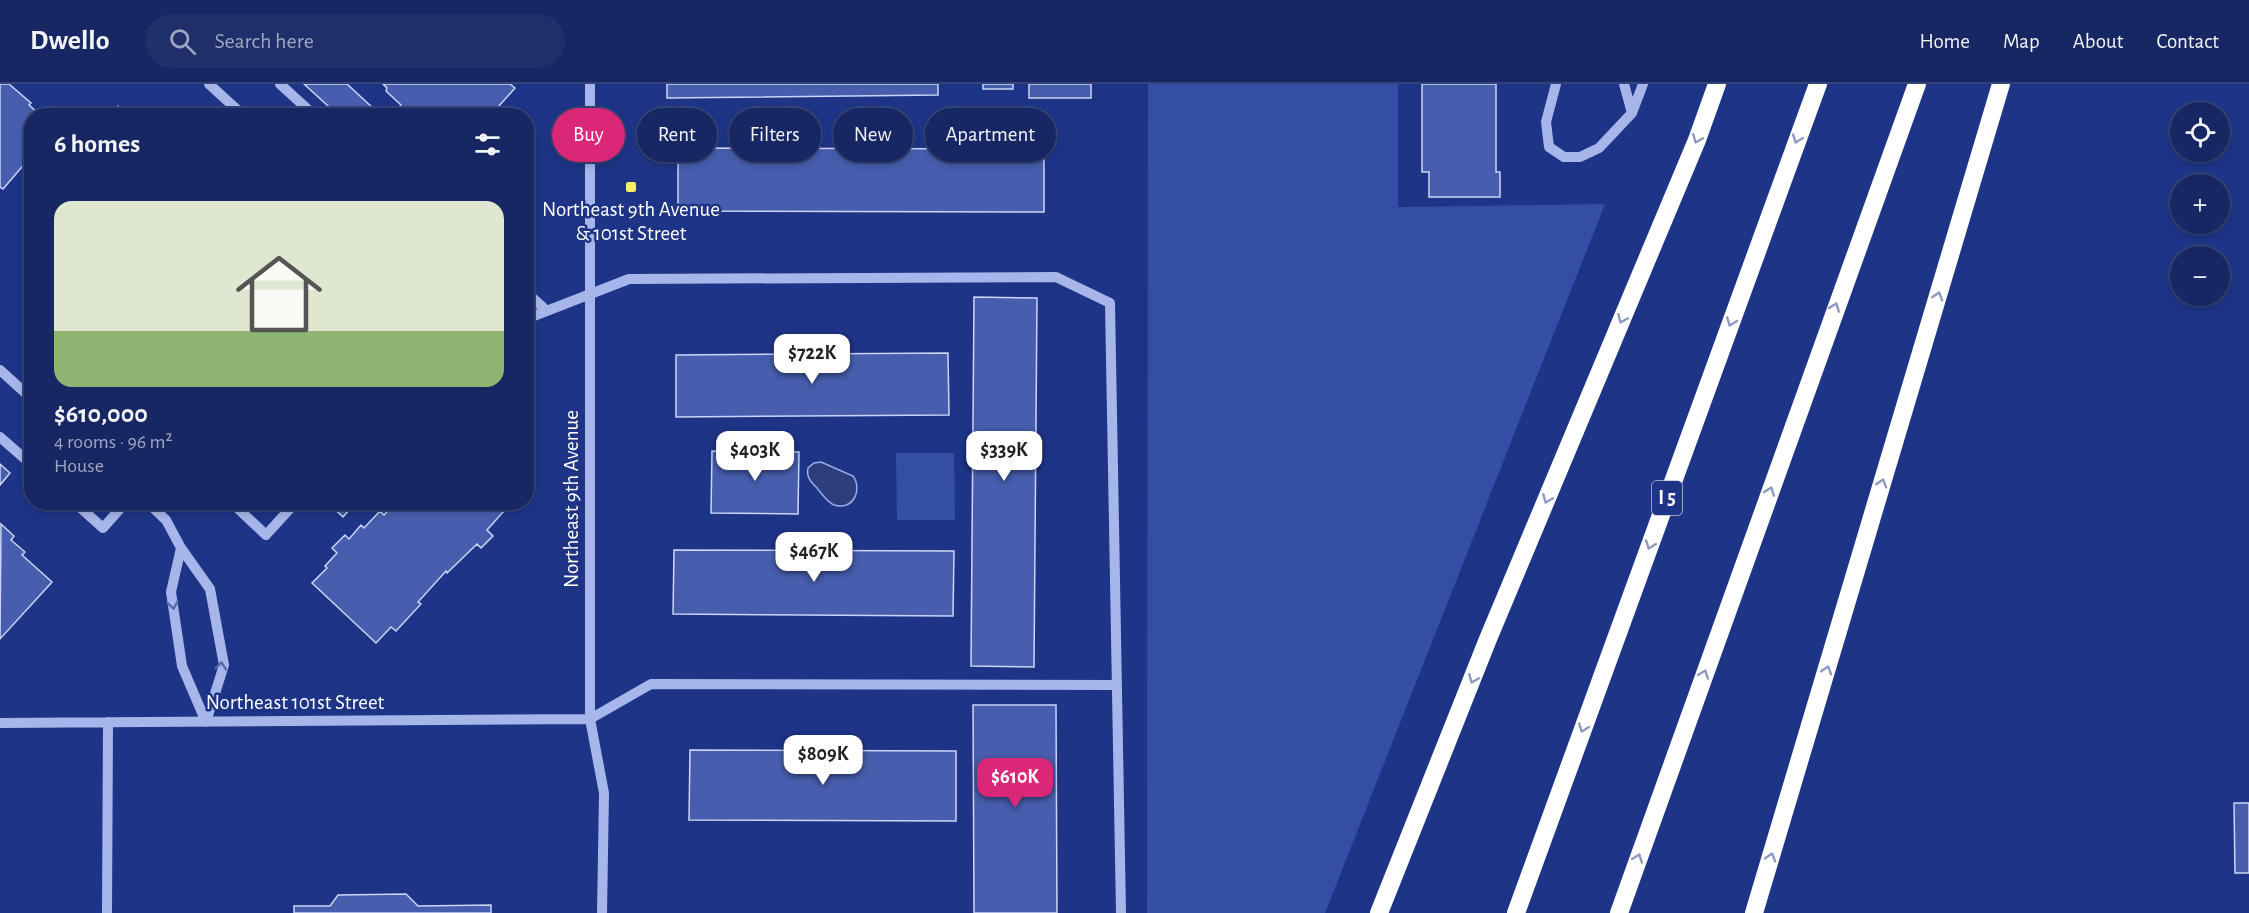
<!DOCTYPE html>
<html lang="en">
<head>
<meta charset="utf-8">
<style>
  body { margin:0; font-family:"Alegreya Sans",sans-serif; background:#1f2f6a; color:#f1f3f6; height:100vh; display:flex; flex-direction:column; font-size:22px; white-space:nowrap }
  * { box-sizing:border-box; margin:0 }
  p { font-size:20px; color:#9ea5bf }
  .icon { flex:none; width:33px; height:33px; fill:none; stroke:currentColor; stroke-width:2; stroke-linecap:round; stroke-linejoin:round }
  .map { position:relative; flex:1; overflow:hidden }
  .panel { position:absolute; left:24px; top:24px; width:510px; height:402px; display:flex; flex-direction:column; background:#162764; border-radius:24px; box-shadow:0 3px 9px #0003,0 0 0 2px #354478 }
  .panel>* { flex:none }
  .guide { position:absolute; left:552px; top:24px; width:570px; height:54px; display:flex; gap:12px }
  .controls { position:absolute; left:2170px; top:18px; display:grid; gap:12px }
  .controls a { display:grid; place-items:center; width:60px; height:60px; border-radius:50%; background:#162764; box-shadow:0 3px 9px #0003,0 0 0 2px #354478; font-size:30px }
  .price { position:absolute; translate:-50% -51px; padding:0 14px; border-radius:12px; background:#fff; color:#222; font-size:20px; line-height:39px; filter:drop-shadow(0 2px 3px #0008) }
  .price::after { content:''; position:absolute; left:50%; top:36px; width:18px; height:14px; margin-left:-9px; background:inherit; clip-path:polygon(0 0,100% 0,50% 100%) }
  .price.on { background:#db2777; color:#fff }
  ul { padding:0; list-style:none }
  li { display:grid; align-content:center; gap:12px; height:318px; padding:0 30px }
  li span { display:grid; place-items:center; height:186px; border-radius:18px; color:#555 }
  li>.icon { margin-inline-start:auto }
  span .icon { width:108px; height:108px; fill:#fffc; stroke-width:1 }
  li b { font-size:26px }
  h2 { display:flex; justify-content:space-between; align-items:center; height:72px; padding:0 30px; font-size:26px }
  .chip { padding:0 21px; border-radius:27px; background:#162764; box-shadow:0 3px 9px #0003,0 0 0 2px #354478; font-size:21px; line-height:54px }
  .chip.on { background:#db2777; color:#fff }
  header { display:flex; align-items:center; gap:36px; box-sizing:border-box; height:84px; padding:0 30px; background:#162764; border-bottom:2px solid #354478 }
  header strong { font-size:28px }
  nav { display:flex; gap:33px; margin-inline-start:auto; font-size:21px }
  .search { width:420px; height:54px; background:#1f2f6a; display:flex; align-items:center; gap:15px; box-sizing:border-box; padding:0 21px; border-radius:33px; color:#9ea5bf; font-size:22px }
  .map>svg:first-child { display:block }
  .green { fill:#354ea5 }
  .water { fill:#2e3e7c; stroke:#9aaeec; stroke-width:1.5 }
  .building { fill:#475eae; stroke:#ccd5f8; stroke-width:1.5 }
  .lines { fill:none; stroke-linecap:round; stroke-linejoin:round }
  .minor { stroke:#a7b6ea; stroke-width:10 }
  .highway { stroke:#fff; stroke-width:18 }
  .oneway { stroke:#8e9ac2 }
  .oneway2 { stroke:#5568ae }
  .poi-dot { fill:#f9f066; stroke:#1e3486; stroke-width:2 }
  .labels { text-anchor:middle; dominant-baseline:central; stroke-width:5; stroke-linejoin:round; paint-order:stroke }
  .shield { fill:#1e3486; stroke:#bcc2db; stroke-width:1.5 }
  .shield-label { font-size:20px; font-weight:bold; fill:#fff }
  .poi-label { font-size:21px; fill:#fff; stroke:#1e3486 }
  .street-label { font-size:21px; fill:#fff; stroke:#1e3486 }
</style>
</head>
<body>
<header>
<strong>Dwello</strong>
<div class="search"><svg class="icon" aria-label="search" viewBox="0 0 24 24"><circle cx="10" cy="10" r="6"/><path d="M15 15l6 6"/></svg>Search here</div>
<nav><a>Home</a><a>Map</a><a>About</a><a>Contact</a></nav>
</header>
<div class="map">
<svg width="2249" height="829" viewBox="0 0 2249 829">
  <rect width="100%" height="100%" fill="#1e3486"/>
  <path class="green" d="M1148,0H1398V123L1605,120L1325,829H1147Z
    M896,369H954L955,436H897Z"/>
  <path class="water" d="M821,378L853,392C863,406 853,427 834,421C827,418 822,410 817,404C811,398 806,393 808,384L814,379Z"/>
  <path class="building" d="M0,0H9L31,19L29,21L40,31L32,32V80L27,77L3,105L0,103Z
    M304,0H347L374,25L368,32H339Z
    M383,0H510L515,4L490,32H402L396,26L401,21L386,7L387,4Z
    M667,0H938V11L667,14Z
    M983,0H1013V5H983Z
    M1029,0H1091V14H1029Z
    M1422,0H1496V88H1500V113H1429V88H1422Z
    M118,22L129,32H110Z
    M678,64L1044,65V128L678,127Z
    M974,213L1037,214L1034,583L971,582Z
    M948,269L949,331L676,333V271Z
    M712,367L799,368L798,430L711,429Z
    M0,380L10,389L0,401Z
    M327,418H356L343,433Z
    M396,418H512L487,446L493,452L481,464L477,460L447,489L446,487L418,518L421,520L396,547L391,543L376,559L312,499L327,484L325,482L337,469L332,464L345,451L349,455L361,441L364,444L380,427L384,431Z
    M1,440L14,452L11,456L25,468L22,471L52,498L0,555Z
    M674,466L954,467L953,532L673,530Z
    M973,621H1056L1057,829H974Z
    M690,666L956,667V737L689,736Z
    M2234,719H2249V789H2235Z
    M406,810L418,822L491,821V829H294V822H330L338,811Z"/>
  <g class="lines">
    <path class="minor" d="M209,0L244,32
      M280,0L315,32
      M590,0V635L604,709L602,829
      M1556,0L1546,38L1549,63L1564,73H1580L1599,64L1632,29L1643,0
      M1624,0L1632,29
      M526,208L547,227
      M526,235L629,195L1056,193L1110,219L1121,829
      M0,286L32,315
      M0,353L32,381
      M74,418L103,444L126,418
      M147,418L166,436L181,464L210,505L224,581L206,638
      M231,418L266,451L296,418
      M181,464L171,508L182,582L206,638
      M0,639L590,635L651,600L1117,601
      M107,829L108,638"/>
    <path class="highway" d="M1379,829L1488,555L1697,56L1717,0
      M1516,829L1818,0
      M1619,829L1917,0
      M1754,829L2001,0"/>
  </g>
  <defs><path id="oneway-chevron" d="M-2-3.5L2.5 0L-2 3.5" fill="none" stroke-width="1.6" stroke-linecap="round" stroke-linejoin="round" transform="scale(1.5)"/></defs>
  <g class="oneway">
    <use href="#oneway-chevron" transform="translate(1697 55) rotate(112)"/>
    <use href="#oneway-chevron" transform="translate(1797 55) rotate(110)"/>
    <use href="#oneway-chevron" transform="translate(1938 212) rotate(-73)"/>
    <use href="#oneway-chevron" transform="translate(1835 223) rotate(-70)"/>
    <use href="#oneway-chevron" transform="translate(1622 235) rotate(113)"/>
    <use href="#oneway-chevron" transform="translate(1731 238) rotate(110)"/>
    <use href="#oneway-chevron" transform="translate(1882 399) rotate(-73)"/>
    <use href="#oneway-chevron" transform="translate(1770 407) rotate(-70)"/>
    <use href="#oneway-chevron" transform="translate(1547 415) rotate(113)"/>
    <use href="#oneway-chevron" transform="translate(1650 461) rotate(110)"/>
    <use href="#oneway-chevron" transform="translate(1827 586) rotate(-73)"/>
    <use href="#oneway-chevron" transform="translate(1704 590) rotate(-70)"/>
    <use href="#oneway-chevron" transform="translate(1473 595) rotate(112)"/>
    <use href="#oneway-chevron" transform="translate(1583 644) rotate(110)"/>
    <use href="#oneway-chevron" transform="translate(1771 773) rotate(-73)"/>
    <use href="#oneway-chevron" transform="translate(1638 774) rotate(-70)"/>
  </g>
  <g class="oneway2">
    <use href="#oneway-chevron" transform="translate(173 521) rotate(81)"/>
    <use href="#oneway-chevron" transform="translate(221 582) rotate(-85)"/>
  </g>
  <rect class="poi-dot" x="625" y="97" width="12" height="12" rx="3"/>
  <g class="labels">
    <rect class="shield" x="1652" y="397" width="30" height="34" rx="4.5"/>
    <g class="shield-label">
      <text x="1667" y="414">I 5</text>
    </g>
    <g class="poi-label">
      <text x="631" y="125">Northeast 9th Avenue<tspan x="631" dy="24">&amp; 101st Street</tspan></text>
    </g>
    <g class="street-label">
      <text transform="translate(571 415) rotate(-90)">Northeast 9th Avenue</text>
      <text x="295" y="618">Northeast 101st Street</text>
    </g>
  </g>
</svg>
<div class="controls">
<a><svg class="icon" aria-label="locate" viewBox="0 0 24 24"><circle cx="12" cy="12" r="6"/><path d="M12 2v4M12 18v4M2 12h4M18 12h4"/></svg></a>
<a>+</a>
<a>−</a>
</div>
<b class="price" style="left:812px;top:301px">$722K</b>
<b class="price" style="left:755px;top:398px">$403K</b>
<b class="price" style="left:1004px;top:398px">$339K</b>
<b class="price" style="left:814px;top:499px">$467K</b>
<b class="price" style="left:823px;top:702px">$809K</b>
<b class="price on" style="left:1015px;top:725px">$610K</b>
<div class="guide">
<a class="chip on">Buy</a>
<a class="chip">Rent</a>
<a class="chip">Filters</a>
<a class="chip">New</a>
<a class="chip">Apartment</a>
</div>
<section class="panel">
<h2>6 homes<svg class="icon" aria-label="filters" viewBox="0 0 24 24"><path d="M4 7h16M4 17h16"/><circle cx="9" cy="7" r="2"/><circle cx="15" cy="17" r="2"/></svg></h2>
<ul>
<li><span style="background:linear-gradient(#dfe7d0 70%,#8fb573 0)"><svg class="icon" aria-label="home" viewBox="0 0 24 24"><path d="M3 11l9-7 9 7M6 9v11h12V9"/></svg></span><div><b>$610,000</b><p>4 rooms · 96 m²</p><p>House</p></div></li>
</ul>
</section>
</div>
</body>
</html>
